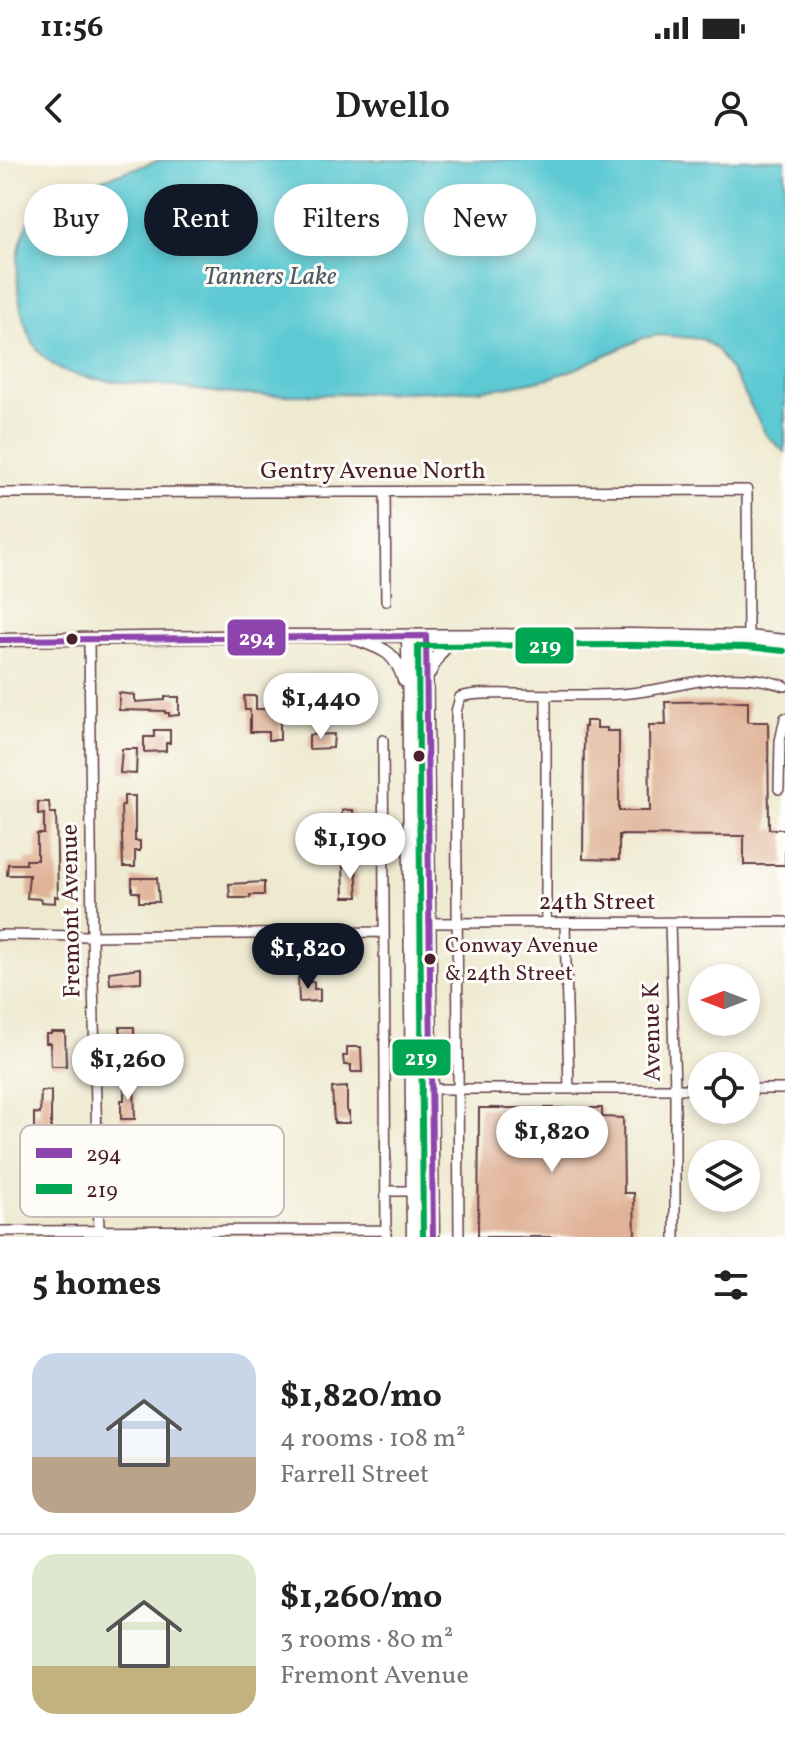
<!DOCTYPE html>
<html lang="en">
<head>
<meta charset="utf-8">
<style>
  body { margin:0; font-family:Vollkorn,serif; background:#f6f6f6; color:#222; height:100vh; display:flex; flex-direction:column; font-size:30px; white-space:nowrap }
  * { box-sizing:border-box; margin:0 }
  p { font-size:26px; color:#767676 }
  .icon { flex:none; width:44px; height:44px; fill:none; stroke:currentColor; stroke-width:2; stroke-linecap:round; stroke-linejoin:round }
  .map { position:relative; height:1077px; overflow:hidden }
  .drawer { display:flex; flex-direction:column; background:#fff; flex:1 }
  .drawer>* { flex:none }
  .hud { position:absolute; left:24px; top:24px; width:738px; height:72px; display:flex; gap:16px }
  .needle { width:52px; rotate:270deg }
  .fabs { position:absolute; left:688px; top:804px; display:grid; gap:16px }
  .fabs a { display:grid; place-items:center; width:72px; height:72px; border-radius:50%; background:#fff; box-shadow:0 4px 12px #0003; font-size:40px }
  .price { position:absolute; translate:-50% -68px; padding:0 18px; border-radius:28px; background:#fff; color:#222; font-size:26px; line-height:52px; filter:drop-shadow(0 2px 4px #0008) }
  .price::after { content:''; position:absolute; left:50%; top:48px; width:24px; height:18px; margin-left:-12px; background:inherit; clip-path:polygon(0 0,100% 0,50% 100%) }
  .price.on { background:#111827; color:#fff }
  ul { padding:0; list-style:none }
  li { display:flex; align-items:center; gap:24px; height:200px; padding:0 32px }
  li+li { border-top:2px solid #e0e0e0 }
  li span { display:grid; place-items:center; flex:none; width:224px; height:160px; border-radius:24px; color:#555 }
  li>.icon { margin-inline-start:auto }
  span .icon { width:96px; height:96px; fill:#fffc; stroke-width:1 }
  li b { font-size:34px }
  h2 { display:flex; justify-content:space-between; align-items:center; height:96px; padding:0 32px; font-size:34px }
  .tag { padding:0 28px; border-radius:36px; background:#fff; box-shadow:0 4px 12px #0003; font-size:28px; line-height:72px }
  .tag.on { background:#111827; color:#fff }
  .status { display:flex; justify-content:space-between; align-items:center; height:56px; padding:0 40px; background:#fff; direction:ltr }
  .status svg { height:22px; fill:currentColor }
  header { display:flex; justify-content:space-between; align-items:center; height:104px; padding:0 32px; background:#fff; font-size:36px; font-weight:600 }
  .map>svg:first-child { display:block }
  .water { fill:#5cc9d3; stroke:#53747f; stroke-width:2 }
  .building { fill:#e0b297 }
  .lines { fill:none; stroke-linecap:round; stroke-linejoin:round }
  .street-casing { stroke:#633d44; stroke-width:12 }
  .secondary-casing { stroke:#633d44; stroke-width:15 }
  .street { stroke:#fff; stroke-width:9 }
  .secondary { stroke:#fff; stroke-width:12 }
  .bus-1-casing { stroke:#fdfcf7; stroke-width:12 }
  .bus-2-casing { stroke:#fdfcf7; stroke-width:12 }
  .bus-1 { stroke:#8e44ad; stroke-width:6 }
  .bus-2 { stroke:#00a651; stroke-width:6 }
  .bus-dot { fill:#4a1f2b; stroke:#fdfcf7; stroke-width:3 }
  .labels { text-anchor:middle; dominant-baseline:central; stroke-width:6; stroke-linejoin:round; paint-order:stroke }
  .bus-label { font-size:22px; fill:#4a1f2b; stroke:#fdfcf7; text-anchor:start }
  .street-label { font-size:24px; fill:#4a1f2b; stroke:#fdfcf7 }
  .water-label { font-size:26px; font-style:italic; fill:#505a66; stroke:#fdfcf7 }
  .key { fill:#fdfcf7; stroke:#c7baba; stroke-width:2 }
  .key-label { font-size:22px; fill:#4a1f2b }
  .line-badge { stroke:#fdfcf7; stroke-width:3 }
  .badge-label { font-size:22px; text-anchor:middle; font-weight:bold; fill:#fff }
</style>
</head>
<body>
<div class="status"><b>11:56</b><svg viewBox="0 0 49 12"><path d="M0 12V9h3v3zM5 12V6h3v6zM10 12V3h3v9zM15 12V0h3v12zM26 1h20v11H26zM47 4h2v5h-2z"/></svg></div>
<header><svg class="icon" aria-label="back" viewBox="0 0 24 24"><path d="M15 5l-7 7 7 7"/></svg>Dwello<svg class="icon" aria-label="person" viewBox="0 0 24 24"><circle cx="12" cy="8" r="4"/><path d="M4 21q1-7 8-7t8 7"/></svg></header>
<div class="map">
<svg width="785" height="1077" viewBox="0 0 785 1077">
  <rect width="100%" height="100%" fill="#fdfcf7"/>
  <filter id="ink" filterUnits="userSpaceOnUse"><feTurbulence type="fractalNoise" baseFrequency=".0125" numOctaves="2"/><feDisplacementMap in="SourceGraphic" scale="16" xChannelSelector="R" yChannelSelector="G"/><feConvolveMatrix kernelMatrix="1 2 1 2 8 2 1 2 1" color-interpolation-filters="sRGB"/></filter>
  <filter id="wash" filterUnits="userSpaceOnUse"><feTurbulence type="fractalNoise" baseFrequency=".006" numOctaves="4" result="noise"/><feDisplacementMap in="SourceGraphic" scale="32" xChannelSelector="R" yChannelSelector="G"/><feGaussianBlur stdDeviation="1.8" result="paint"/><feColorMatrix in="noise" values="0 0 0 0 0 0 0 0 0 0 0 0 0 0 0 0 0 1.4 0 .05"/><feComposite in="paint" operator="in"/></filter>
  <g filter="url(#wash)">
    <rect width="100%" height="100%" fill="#eee9cf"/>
    <path class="water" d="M161,0H785V292L766,275L740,225L717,190L702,179L659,175L643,178L575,209L550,218L506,227L478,230C431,231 385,232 338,234C310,235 281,236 253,235C220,234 188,228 156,225C128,222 78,221 55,206C29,190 20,155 18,126C15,90 22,57 53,35Z"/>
    <g id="blocks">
      <path class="building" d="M119,533L135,535V542L165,540V537H179V555L169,556V553H165V551L119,550Z
        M244,536H256V549H272V540H277V538L314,540V553H307V559H280V580H268V572H250V550H245Z
        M748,541V562H768L769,669H785V705H744V676L619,675V700L583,699L584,567H586V561H597V568H607V571H619V651H650L649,565H666L665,542Z
        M154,570H170V583H166V591L144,592V577H154Z
        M334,574L333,588L309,589V575Z
        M122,589H137L136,614L120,613Z
        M124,636H135V681H140V691H135V707H123L121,648L122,645H124Z
        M38,642H49L50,653H56L58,737L55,736V743L41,742V739L27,738L29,715H7L8,704H26V700H37V674H44V654L38,655Z
        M342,650H353V666H358V681H345V658H342Z
        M343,705H356L358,737H344Z
        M132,718H157L159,742H139V732H132Z
        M264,722V735H250V738H230L229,724Z
        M141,808V822L110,824L109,812Z
        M298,818H309L310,822H314V829H320V841L299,842Z
        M120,867H134V901H120Z
        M51,872H65L66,906H51L50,883H46V874H51Z
        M347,887H361L362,912H351V905H344L343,896H347Z
        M124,923H134L135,959H121V940H124Z
        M347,927V952H349V963H334L332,928Z
        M41,931H51V973H34V953L40,954Z
        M479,948H602V957L623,958L624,1033H634L635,1077H478Z"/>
    </g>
  </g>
  <g filter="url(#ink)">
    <use href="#blocks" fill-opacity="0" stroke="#633d44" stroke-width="2"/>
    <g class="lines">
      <defs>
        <path id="street" d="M385,332L386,441
          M0,333L747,330L748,477
          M89,479L92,776L99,1071
          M546,535V763
          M383,580L386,1077
          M779,629L780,581L785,558
          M409,763L785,762
          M565,763L569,929
          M670,763L675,929V1077
          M0,775L92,776L384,772
          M432,929H702
          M746,929H785
          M386,1031H433
          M0,1071L386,1070
          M459,1077L456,552L460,537C477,532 497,534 515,534C550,535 586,536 620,534C680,530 725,505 785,526"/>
        <path id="secondary" d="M408,476L413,1077
          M426,476L433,1077
          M354,478C381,488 395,490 404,520
          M0,480L289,476L632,475L748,477L785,481
          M429,513L439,494L456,476"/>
      </defs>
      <use href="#street" class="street-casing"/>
      <use href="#secondary" class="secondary-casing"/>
      <use href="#street" class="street"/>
      <use href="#secondary" class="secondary"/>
      <defs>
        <path id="bus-1" d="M0,480L426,476L433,1077"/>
        <path id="bus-2" d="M423,1077L418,486L632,485L747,487L784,491"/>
      </defs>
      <use href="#bus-1" class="bus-1-casing"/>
      <use href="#bus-2" class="bus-2-casing"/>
      <use href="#bus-1" class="bus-1"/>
      <use href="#bus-2" class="bus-2"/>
    </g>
  </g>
  <g class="bus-dot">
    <circle cx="72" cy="479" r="7"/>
    <circle cx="419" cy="596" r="7"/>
    <circle cx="430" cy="799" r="7"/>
  </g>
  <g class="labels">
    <g class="bus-label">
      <text x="445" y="786">Conway Avenue<tspan x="445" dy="28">&amp; 24th Street</tspan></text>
    </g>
    <g class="street-label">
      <text x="373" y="312">Gentry Avenue North</text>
      <text x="597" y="743">24th Street</text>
      <text transform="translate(72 751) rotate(-91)">Fremont Avenue</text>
      <text transform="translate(653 872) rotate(-91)">Avenue K</text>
    </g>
    <g class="water-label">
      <text x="270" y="117">Tanners Lake</text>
    </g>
  </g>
  <rect x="20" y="965" width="264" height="92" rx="12" class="key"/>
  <rect x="36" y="988" width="36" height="10" fill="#8e44ad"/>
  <rect x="36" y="1024" width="36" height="10" fill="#00a651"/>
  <g class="key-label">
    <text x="86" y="1001">294</text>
    <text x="86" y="1037">219</text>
  </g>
  <g class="line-badge">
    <rect x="226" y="458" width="61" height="39" rx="8" fill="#8e44ad"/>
    <rect x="514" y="466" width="61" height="39" rx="8" fill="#00a651"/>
    <rect x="391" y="878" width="61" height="39" rx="8" fill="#00a651"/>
  </g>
  <g class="badge-label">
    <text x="257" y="485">294</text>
    <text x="545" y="493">219</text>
    <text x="421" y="905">219</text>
  </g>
</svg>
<div class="fabs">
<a><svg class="needle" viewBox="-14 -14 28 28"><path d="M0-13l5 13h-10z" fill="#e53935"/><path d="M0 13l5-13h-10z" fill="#767676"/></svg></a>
<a><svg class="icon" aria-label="locate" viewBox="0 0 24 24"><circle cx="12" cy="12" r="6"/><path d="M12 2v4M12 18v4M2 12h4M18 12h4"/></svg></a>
<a><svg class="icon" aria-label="layers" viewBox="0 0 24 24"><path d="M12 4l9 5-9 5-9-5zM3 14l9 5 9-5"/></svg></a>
</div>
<b class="price" style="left:321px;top:581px">$1,440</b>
<b class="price" style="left:350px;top:721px">$1,190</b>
<b class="price on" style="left:308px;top:831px">$1,820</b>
<b class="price" style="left:128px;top:942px">$1,260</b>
<b class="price" style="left:552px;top:1014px">$1,820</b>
<div class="hud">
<a class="tag">Buy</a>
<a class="tag on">Rent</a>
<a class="tag">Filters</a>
<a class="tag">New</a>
</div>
</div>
<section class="drawer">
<h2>5 homes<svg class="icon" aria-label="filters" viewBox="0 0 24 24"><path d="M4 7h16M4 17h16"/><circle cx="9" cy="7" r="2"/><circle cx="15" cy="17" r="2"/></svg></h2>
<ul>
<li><span style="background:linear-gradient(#c9d6e8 65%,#b9a48a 0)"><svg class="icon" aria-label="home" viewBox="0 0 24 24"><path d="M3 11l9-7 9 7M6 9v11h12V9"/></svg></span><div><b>$1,820/mo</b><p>4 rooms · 108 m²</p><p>Farrell Street</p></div></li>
<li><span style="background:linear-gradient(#dfe7d0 70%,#c2b280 0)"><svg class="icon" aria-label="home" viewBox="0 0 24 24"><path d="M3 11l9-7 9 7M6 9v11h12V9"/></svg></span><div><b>$1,260/mo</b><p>3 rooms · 80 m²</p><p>Fremont Avenue</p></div></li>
</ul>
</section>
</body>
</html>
